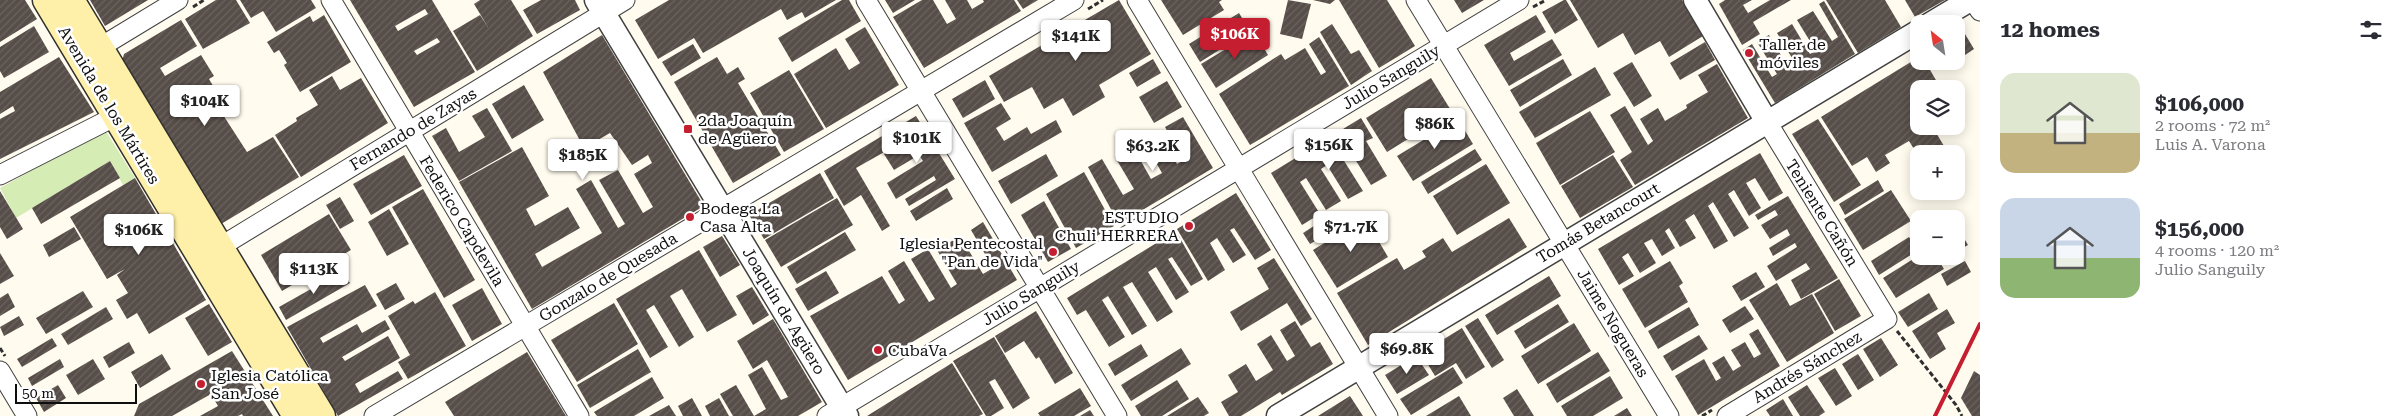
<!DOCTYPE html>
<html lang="en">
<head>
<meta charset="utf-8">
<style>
  body { margin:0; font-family:"Roboto Serif",serif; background:#f2f2f3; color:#2b2b33; height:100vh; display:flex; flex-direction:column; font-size:19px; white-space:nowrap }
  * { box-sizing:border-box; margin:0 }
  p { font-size:16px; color:#7c7c81 }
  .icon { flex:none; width:28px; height:28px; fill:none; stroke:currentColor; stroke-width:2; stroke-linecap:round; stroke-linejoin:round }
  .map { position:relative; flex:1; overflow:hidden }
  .panel { display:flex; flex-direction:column; background:#fff; width:425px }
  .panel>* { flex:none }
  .needle { width:32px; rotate:330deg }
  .buttons { position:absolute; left:1910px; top:15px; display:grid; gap:10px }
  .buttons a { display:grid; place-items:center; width:55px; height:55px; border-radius:10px; background:#fff; box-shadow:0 2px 12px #0003; font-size:25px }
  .scale { position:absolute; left:15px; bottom:12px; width:122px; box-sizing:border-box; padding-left:5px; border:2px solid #0e0e0e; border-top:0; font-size:14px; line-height:18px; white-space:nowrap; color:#0e0e0e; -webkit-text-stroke:4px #fff; paint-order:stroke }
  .price { position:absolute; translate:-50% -42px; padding:0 11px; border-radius:5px; background:#fff; color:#222; font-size:16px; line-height:32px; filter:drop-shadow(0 1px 2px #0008) }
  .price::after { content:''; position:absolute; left:50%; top:30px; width:15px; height:11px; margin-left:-8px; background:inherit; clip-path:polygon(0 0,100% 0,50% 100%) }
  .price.selected { background:#c51e30; color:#fff }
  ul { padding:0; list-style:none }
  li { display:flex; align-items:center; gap:15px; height:125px; padding:0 20px }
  li span { display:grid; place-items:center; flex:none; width:140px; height:100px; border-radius:15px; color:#555 }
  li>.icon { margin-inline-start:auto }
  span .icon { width:60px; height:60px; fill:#fffc; stroke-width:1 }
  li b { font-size:21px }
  h2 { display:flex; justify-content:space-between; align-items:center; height:60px; padding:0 20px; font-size:21px }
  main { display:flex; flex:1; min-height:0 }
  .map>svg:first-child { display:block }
  .grass { fill:#d5ecb5 }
  .building { fill:url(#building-hatch); fill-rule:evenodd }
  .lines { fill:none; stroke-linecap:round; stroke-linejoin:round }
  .minor-casing { stroke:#414141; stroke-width:21 }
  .tertiary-casing { stroke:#414141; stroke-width:25 }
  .secondary-casing { stroke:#303030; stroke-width:29 }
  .path { stroke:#303030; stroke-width:3; stroke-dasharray:5 2.5; stroke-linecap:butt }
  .minor { stroke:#fff; stroke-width:19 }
  .tertiary { stroke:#fff; stroke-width:22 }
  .secondary { stroke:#fff0a9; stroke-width:26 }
  .rail { stroke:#c51e30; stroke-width:4 }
  .poi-dot { fill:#c51e30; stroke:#fff; stroke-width:2 }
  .labels { text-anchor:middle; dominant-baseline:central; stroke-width:5; stroke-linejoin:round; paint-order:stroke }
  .poi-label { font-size:16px; fill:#0e0e0e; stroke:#fff; text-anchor:start }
  .street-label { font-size:16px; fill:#0e0e0e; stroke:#fff }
</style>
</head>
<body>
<main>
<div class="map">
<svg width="1980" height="416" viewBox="0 0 1980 416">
  <defs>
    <pattern id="building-hatch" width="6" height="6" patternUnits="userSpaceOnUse" patternTransform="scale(1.25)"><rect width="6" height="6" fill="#574e49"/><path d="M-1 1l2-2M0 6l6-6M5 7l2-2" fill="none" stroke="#6a635f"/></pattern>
  </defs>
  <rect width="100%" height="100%" fill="#fffbee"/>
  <path class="grass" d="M105,130L135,178L123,185L110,161L16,218L0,188Z"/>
  <path class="building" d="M0,0H25L37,19L0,42Z
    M90,0H148L105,26Z
    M216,0H236L250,23L203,49L185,19Z
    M240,0H311L316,8L276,32L263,11L251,18Z
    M350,0H432L475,72L414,107ZM425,9L428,14L398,31L395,26ZM437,38L440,42L417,55L414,51Z
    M480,0H511L533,36L477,71L453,31L480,15L488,27L474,4Z
    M541,0H575L580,10L537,34L523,10Z
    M669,0H836L805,18L802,12L787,20L781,9L703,53L694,38L658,59L635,20Z
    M842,0H849L861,21L792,62L778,38Z
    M885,0H915L893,13Z
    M922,0H933L947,24L956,19L945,0H967L972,9L984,2L983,0H1014L1021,11L924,68L893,17Z
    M1017,0H1038L1023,9Z
    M1119,0L1151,54L1099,85L1105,97L1073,116L1063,98L1044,109L1032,87L1004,102L989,76Z
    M1161,0H1222L1219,2L1224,10L1183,35Z
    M1288,0L1311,4L1302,39L1280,34Z
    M1313,0H1335L1330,4Z
    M1339,0H1387L1415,46L1379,68Z
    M1454,0H1484L1462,13Z
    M1564,0H1566L1578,20L1555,34L1542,12Z
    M1570,0H1682L1703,36L1669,57L1660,41L1635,55L1623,33L1598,48Z
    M1725,0H1752L1743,5L1748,13L1770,0H1791L1753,22L1760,34L1742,45L1719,4Z
    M1826,0H1885L1901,27L1858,53Z
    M1905,0H1945L1915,17Z
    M1824,1L1855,54L1775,103L1743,50L1752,44L1772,77L1777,74L1757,42L1769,35L1788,67L1795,63L1777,33L1792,24L1810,54L1816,51L1797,20L1813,11L1832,41L1838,37L1819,4Z
    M1239,13L1250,31L1200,62L1189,44Z
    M324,15L351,62L300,92L284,65L287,63L279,50L274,53L267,42L310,16L313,22Z
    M1536,15L1546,32L1510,53L1514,61L1552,39L1562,55L1509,86L1484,45Z
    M181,20L197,46L160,68L165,76L201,55L214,76L209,79L222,101L216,104L247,152L273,137L299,177L221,224L122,61L124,54Z
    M1332,24L1351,54L1359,50L1372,71L1351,85L1320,32Z
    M34,26L49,52L4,78L0,71V47Z
    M865,27L899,85L826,128L794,74L836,48L849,70L860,63L845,39Z
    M1962,29L1974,49L1962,57L1956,47V32Z
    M1254,32L1268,55L1216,88L1201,64Z
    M602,35L704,206L532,309L459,182L522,147L549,196L526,209L535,226L568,207L580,228L535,254L542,267L602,233L576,189L591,180L618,228L625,224L599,180L618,170L643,213L653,207L634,174L652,163L648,155L632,165L610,133L584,148L543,72Z
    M1319,37L1349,86L1250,145L1219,94L1281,54L1285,60L1305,48L1321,75L1326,72L1309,44Z
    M1705,42L1715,60L1680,80L1670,63Z
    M693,44L701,58L671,76L662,62Z
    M59,57L94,112L0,159V119L15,111L13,106L0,114V92Z
    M717,57L727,74L738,67L745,79L738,83L781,155L733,183L674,82Z
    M1919,57V61H1925L1941,89H1919V126H1932L1947,151L1941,154H1919V157L1909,141L1885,155L1890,163L1876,172L1867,157L1852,166L1821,117Z
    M1153,59L1161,73L1137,87L1129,73Z
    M1563,59L1572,75L1520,107L1510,90Z
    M1632,62L1652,96L1634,107L1613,73Z
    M1717,64L1748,118L1635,185L1620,160L1632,152L1610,115L1625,106L1648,145L1653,141L1640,119L1658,108L1665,121L1687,108L1686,105L1708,92L1698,75Z
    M1595,67L1611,95L1535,138L1519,112Z
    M789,70L824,129L784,152L750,93Z
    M332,76L340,90L361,78L388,123L301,177L275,135L297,121L296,118L318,105L309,90Z
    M1431,78L1452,112L1387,152L1366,118Z
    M985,80L995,99L963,118L952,99Z
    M1167,81L1182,107L1154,123L1139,97Z
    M524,85L544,120L512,139L492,104Z
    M1001,103L1011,119L996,128L1004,141L1027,127L1031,134L1056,120L1062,132L992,172L964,123Z
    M487,108L512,151L459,181L432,136L446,128L459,152L485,137L472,116Z
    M1590,111L1615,152L1560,185L1536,143Z
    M916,116L955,179L909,206L905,199L936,180L934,176L896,199L887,183L923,161L919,155L894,170L884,154L907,140L899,126Z
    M1183,117L1213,168L1119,224L1088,167L1102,159L1123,195L1134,189L1115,157L1133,147L1151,179L1162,173L1143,140L1158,132L1177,164L1184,160L1165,127Z
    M1361,118L1373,138L1366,141L1387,176L1371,185L1350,151L1341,156L1363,191L1348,199L1327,165L1321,169L1341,201L1326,210L1306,178L1300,182L1320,214L1302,225L1271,173Z
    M1458,119L1473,144L1413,181L1397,156Z
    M1818,119L1861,185L1834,202L1792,134Z
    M887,133L895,146L856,168L890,226L882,231L861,195L844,206L824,171Z
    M1475,149L1482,160L1428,194L1421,182Z
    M1760,153L1783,193L1769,201L1755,178L1746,183L1761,208L1749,216L1734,190L1728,194L1749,228L1734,237L1713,202L1708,206L1728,241L1714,249L1694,214L1685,220L1696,238L1680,247L1669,228L1665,231L1675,248L1662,256L1652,239L1644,243L1656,263L1640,273L1628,253L1622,257L1634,276L1619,285L1598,249Z
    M1046,154L1058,176L1011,204L998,181Z
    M404,155L422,186L371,215L353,184Z
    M1613,155L1633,187L1580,218L1561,186Z
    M110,161L120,178L41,224L32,208Z
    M1486,164L1510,203L1457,235L1433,196Z
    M1084,172L1114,226L1076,248L1046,194Z
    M820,173L834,198L764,239L749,215Z
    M135,178L206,300L149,334L137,313L127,319L116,300L128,293L117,275L125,269L107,279L70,217Z
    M1878,180L1884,191L1845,215L1839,204Z
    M947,188L953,199L916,221L910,211Z
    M423,189L475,280L444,298L392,207Z
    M1891,190L1911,221L1863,250L1844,219Z
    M0,191L23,229L7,239L0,227Z
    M1236,193L1271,250L1255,260L1234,228L1230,230L1246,255L1233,263L1217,238L1210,243L1225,270L1208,281L1177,229Z
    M1788,196L1838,278L1801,299L1791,280L1810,269L1806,263L1776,281L1767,266L1797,247L1795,243L1773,256L1769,248L1790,235L1787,229L1770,239L1761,225L1778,215L1775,210L1758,220L1755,215Z
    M340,197L354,221L340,229L326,205Z
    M837,198L853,225L781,267L765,240Z
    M1044,201L1071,249L1048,262L1021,215Z
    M389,209L409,244L387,256L368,222Z
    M329,214L351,250L282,291L261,255Z
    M1365,218L1388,257L1337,288L1313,250Z
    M1509,218L1527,247L1368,345L1337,293L1397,258L1404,270L1426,257L1422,251L1443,238L1452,252Z
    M983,222L1017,280L848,380L810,316L882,276L899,304L905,300L888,271L904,261L929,302L935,299L911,259L928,249L951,288L957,284L937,250L960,236L983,274L993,268L971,230Z
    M1317,224L1325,235L1310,244L1303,233Z
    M1956,225L1968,245L1956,252Z
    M74,227L81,239L49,257L43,245Z
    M1176,231L1203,279L1191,286L1172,257L1168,259L1189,292L1176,300L1156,267L1148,272L1173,312L1157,322L1132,282L1123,287L1147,326L1132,335L1108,296L1102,300L1125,337L1109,347L1086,310L1077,315L1067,298Z
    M845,232L856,250L797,284L787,267Z
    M722,236L740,265L720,277L703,247Z
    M1909,237L1917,251L1879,275L1871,261Z
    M699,250L737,315L707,332L682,289L670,296L694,337L679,347L654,305L646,310L668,347L650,358L616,299Z
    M0,253L14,276L0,284Z
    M1918,256H1936L1944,269L1896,298L1883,278Z
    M1274,258L1312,319L1301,326L1287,303L1241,331L1230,312L1269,289L1257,268Z
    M1670,261L1683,283L1679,286L1688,302L1645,328L1622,289Z
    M1965,261L1971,272L1947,286L1941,274Z
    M343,271L350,283L286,320L279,307Z
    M826,271L839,293L808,311L795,289Z
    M1756,272L1765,287L1741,301L1732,286Z
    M1549,276L1561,296L1497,335L1485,315Z
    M1839,279L1861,316L1835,331L1814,294Z
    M396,283L405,299L385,310L376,294Z
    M1777,283L1790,306L1812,294L1834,333L1787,362L1749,300Z
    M365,285L377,306L320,338L323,343L357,324L362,333L385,320L390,329L342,357L345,361L388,336L400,358L355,384L360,393L398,371L403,379L338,416L287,327Z
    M752,287L769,315L753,325L736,296Z
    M482,288L502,324L472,341L452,305Z
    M83,291L93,307L46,334L36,318Z
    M435,292L466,346L408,379L398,362L410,355L388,316L413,301L415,304Z
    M8,293L15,307L0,316V298Z
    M1929,293L1938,309L1908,327L1898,312Z
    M614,303L638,344L577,382L551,340Z
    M209,304L232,342L208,356L185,318Z
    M1558,304L1569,322L1525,349L1514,331Z
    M1745,306L1754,319L1730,333L1722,320Z
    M106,307L113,319L68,345L61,334Z
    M1689,307L1699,325L1658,349L1648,331Z
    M1947,309L1955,323L1937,333L1946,349L1930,359L1912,331Z
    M1036,311L1073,373L1055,384L1039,357L1036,359L1024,341L1005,353L995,336Z
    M19,316L24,325L4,336L0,327Z
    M1478,318L1504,360L1492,368L1465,326Z
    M773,319L822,402L798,416H733L720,394L736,385L754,416L766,409L748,375L762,367L781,400L788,397L767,360L753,369L737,341Z
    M1295,321L1311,347L1320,342L1333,364L1282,395L1280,392L1241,416H1229L1221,402L1238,392L1228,375L1246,364L1256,381L1273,370L1257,344L1271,335L1287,361L1295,356L1280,330Z
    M1574,323L1591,351L1538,384L1521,356Z
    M1462,328L1485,367L1466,379L1456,363L1435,376L1421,353Z
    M1758,329L1780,366L1698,415L1675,376L1704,359L1716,381L1721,378L1712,363L1724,356L1733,371L1741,366L1731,350L1745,342L1754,358L1761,354L1749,334Z
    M1699,335L1708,349L1672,371L1663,356Z
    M994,337L1030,398L1013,409L995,379L989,382L1004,408L991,416H986L953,361Z
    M52,338L57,346L22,367L17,359Z
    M1881,338L1898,365L1880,377L1863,349Z
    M129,342L135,353L109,368L103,357Z
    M1141,344L1148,356L1115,376L1108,364Z
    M1181,348L1191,364L1131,401L1121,385Z
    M638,349L651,372L590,408L577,385Z
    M232,351L273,416H243L242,414L238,416H200L218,406L211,394L172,416H134L139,404Z
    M527,352L566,416H454L445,402Z
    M1598,352L1610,371L1557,403L1546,384Z
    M162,354L171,369L140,388L131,372Z
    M1858,354L1874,380L1858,390L1842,364Z
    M1416,356L1429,375L1397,394L1385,375Z
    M60,359L64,367L32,386L28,378Z
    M93,359L105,379L78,395L66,375Z
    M952,363L983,414L979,416H867Z
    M1453,367L1463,383L1411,415L1400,399Z
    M1835,368L1852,396L1836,406L1818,378Z
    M1974,371L1980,375V416H1972L1961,398Z
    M1610,376L1623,398L1593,416H1567L1561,406Z
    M652,377L664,398L634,416H597L594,412Z
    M1177,380L1189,399L1162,416H1141L1135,406Z
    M58,385L66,398L44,412L36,398Z
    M1807,385L1825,412L1819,416H1800L1788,397Z
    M1080,388L1091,406L1074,416H1040L1038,413Z
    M1517,389L1534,416H1514L1503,398Z
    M1350,396L1363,416H1318Z
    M1459,396L1471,416H1426Z
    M1198,397L1209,413L1204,416H1167Z
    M692,398L702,416H683L678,406Z
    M719,398L729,416H710L705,406Z
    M1783,399L1793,416H1770L1766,410Z
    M669,405L676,416H649Z
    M1627,408L1632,416H1614Z
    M1090,410L1094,416H1080Z"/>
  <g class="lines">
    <defs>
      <path id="minor" d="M331,0L579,416
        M866,0L1117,416
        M1137,0L1388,416
        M1416,0L1669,416
        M1973,0L1980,11
        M89,54L178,0
        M0,175L116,116
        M210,253L625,0
        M0,371L27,416
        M374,416L1074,0
        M827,416L1519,0
        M1727,416L1887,319L1767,122"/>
      <path id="tertiary" d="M596,0L847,416
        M1695,0L1767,122
        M1930,24L1970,0
        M1278,416L1919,31"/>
      <path id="secondary" d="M46,0L296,416
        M71,0L322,416"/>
    </defs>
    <use href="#minor" class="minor-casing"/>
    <use href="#tertiary" class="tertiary-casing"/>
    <use href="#secondary" class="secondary-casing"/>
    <path class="path" d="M193,7L204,0
      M1533,7L1546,0
      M1088,9L1103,0
      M1897,331L1956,405L1962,416
      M0,348L5,356
      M1702,416L1712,410"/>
    <use href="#minor" class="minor"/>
    <use href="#tertiary" class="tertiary"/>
    <use href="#secondary" class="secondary"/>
    <path class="rail" d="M1935,416L1980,324"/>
  </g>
  <g class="poi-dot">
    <circle cx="1749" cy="53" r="5"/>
    <rect x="683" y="124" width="10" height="10" rx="2.5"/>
    <circle cx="690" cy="217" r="5"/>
    <circle cx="1189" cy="226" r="5"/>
    <circle cx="1053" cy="252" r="5"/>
    <circle cx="878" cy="350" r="5"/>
    <circle cx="201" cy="384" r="5"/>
  </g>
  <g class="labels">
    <g class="poi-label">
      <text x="1759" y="44">Taller de<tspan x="1759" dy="18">móviles</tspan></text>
      <text x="698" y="120">2da Joaquín<tspan x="698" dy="18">de Agüero</tspan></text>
      <text x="700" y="208">Bodega La<tspan x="700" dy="18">Casa Alta</tspan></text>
      <text x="1179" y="217" text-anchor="end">ESTUDIO<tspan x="1179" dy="18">Chuli HERRERA</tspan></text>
      <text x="1043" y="243" text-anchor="end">Iglesia Pentecostal<tspan x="1043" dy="18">"Pan de Vida"</tspan></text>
      <text x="888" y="350">CubaVa</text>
      <text x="211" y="375">Iglesia Católica<tspan x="211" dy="18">San José</tspan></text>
    </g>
    <g class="street-label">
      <text transform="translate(1391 77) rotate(-31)">Julio Sanguily</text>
      <text transform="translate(109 105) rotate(59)">Avenida de los Mártires</text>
      <text transform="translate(413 129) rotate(-31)">Fernando de Zayas</text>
      <text transform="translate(1822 213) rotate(58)">Teniente Cañón</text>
      <text transform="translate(462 221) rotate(59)">Federico Capdevila</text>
      <text transform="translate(1598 223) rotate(-31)">Tomás Betancourt</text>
      <text transform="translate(608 277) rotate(-31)">Gonzalo de Quesada</text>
      <text transform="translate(1031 293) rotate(-31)">Julio Sanguily</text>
      <text transform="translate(784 311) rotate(59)">Joaquín de Agüero</text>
      <text transform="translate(1613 323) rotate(59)">Jaime Nogueras</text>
      <text transform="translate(1807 367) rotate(-31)">Andrés Sánchez</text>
    </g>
  </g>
</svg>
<div class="buttons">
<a><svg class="needle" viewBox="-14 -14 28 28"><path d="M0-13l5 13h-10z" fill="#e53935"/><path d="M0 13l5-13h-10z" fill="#7c7c81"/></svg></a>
<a><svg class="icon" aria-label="layers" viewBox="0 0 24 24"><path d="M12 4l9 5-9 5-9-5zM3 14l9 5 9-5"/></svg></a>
<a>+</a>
<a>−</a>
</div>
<div class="scale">50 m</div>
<b class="price selected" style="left:1235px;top:60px">$106K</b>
<b class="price" style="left:1076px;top:62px">$141K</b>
<b class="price" style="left:205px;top:127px">$104K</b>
<b class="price" style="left:1435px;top:150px">$86K</b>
<b class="price" style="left:917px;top:164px">$101K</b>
<b class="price" style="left:1329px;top:171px">$156K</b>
<b class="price" style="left:1153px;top:172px">$63.2K</b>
<b class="price" style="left:583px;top:181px">$185K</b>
<b class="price" style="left:1351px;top:253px">$71.7K</b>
<b class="price" style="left:139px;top:256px">$106K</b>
<b class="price" style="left:314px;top:295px">$113K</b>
<b class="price" style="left:1407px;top:375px">$69.8K</b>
</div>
<section class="panel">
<h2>12 homes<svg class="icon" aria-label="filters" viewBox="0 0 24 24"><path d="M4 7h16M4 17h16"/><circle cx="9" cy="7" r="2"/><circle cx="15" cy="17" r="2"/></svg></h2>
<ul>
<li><span style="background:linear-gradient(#dfe7d0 60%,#c2b280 0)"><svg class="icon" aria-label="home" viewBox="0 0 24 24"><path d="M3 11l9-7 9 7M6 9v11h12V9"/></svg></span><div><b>$106,000</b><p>2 rooms · 72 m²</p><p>Luis A. Varona</p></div></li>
<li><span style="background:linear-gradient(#c9d6e8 60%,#8fb573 0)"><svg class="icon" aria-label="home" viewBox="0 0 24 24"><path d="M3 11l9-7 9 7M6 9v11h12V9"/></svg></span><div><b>$156,000</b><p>4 rooms · 120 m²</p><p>Julio Sanguily</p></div></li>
</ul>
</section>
</main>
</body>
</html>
